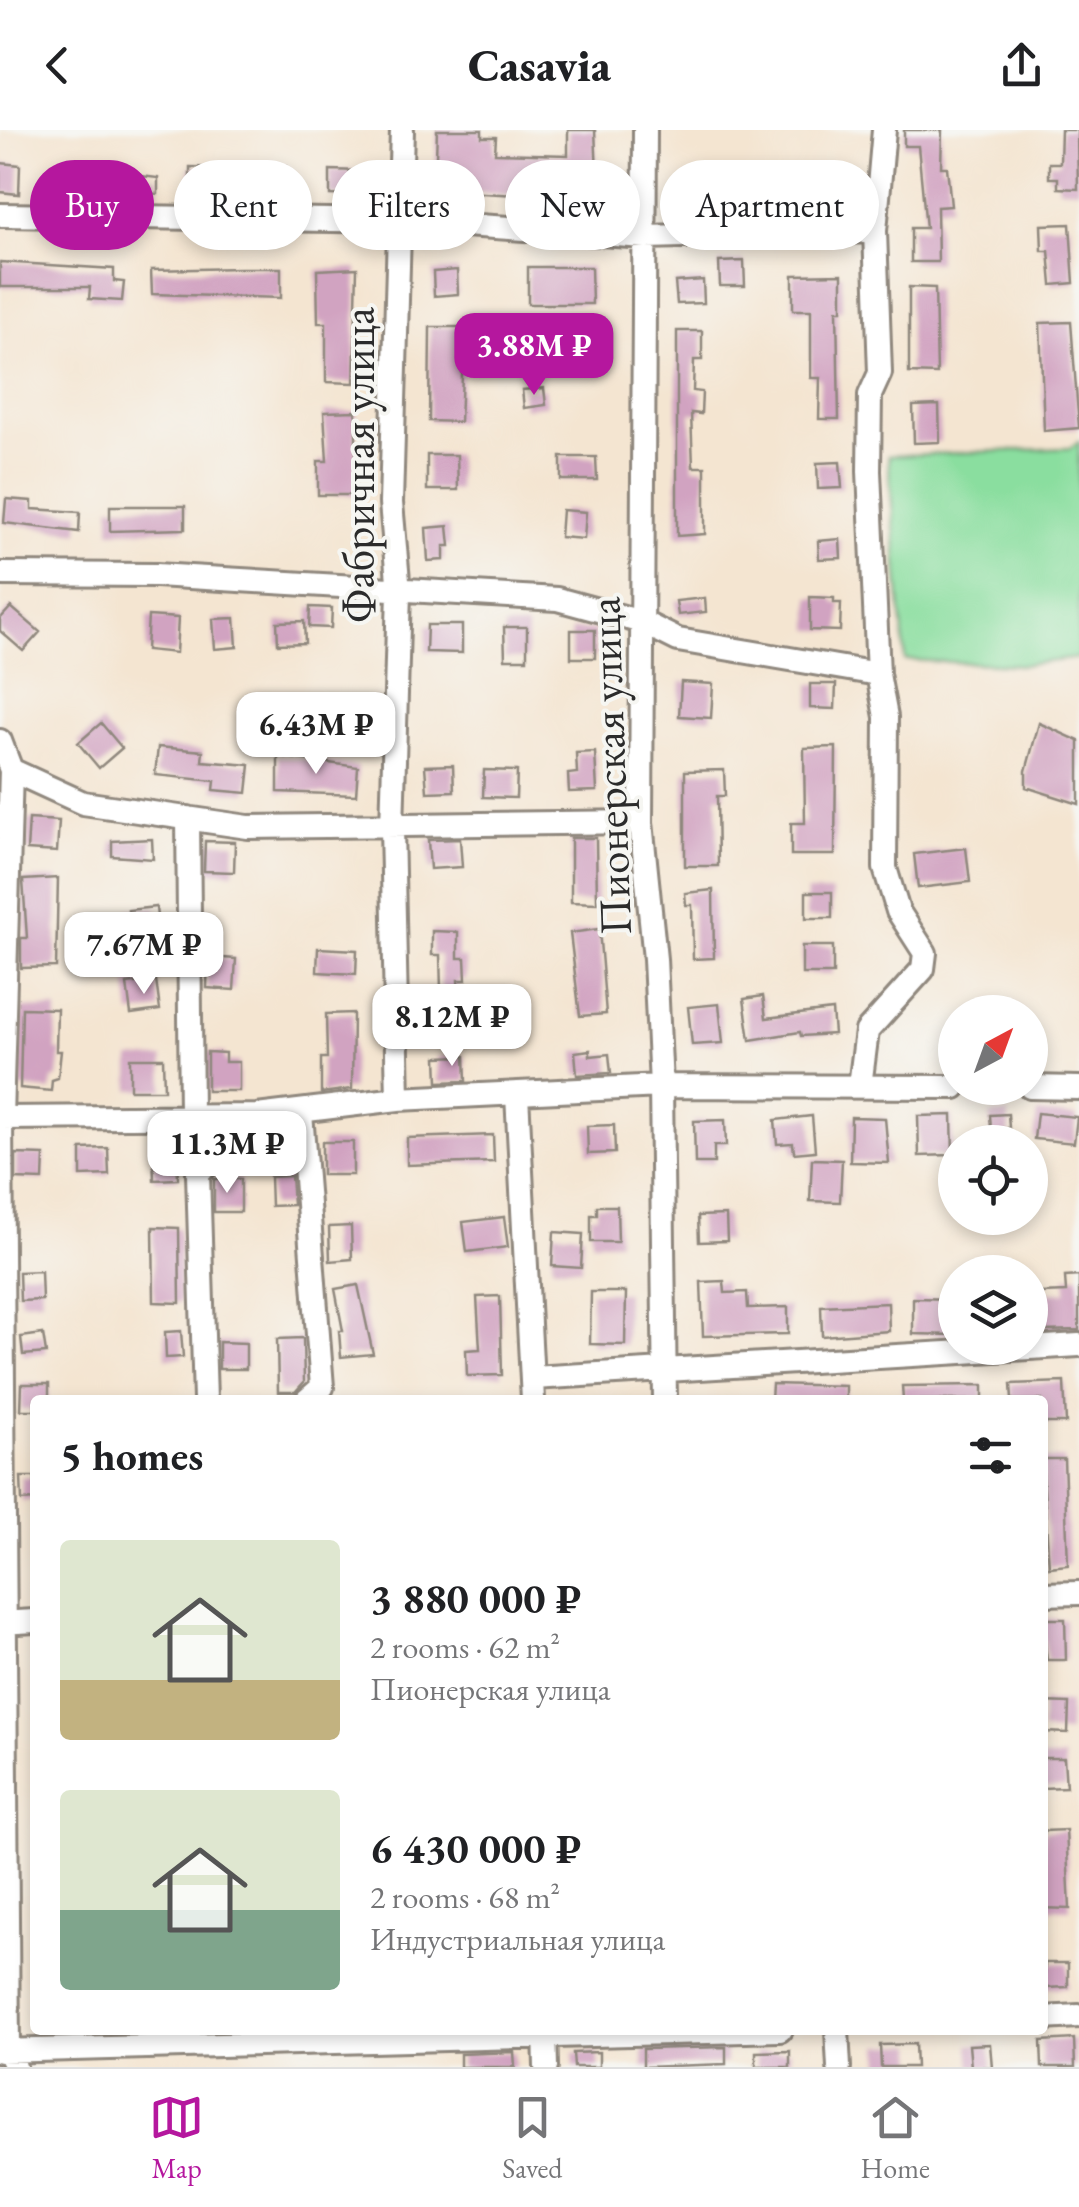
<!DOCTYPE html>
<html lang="en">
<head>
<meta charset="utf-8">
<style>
  body { margin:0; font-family:"EB Garamond",serif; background:#f6f6f6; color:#202124; height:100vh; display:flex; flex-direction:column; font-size:38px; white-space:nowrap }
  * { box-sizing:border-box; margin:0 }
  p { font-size:32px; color:#757577 }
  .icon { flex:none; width:55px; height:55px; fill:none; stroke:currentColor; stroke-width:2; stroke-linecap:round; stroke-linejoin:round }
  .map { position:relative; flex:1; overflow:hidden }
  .sheet { position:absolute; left:30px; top:1265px; width:1018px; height:640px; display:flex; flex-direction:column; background:#fff; border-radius:10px; box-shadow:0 5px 15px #0003 }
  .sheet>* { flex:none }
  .hud { position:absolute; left:30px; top:30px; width:1020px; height:90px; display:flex; gap:20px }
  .needle { width:65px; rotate:41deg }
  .controls { position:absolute; left:938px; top:865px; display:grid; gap:20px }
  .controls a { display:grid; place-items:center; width:110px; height:110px; border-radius:50%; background:#fff; box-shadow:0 5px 15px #0003; font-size:50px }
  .price { position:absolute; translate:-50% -85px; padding:0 22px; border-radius:20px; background:#fff; color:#222; font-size:32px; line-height:65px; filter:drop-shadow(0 2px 5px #0008) }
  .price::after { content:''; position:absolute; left:50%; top:60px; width:30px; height:22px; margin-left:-15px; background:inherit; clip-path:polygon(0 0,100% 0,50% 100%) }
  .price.active { background:#b5179e; color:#fff }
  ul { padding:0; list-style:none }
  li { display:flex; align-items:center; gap:30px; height:250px; padding:0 30px }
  li span { display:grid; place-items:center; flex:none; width:280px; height:200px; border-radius:10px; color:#555 }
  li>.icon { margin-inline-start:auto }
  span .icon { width:120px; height:120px; fill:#fffc; stroke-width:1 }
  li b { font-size:42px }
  h2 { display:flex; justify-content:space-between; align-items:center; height:120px; padding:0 30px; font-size:42px }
  .chip { padding:0 35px; border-radius:45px; background:#fff; box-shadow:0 5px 15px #0003; font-size:35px; line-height:90px }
  .chip.active { background:#b5179e; color:#fff }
  header { display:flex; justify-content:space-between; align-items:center; height:130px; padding:0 30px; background:#fff; font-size:45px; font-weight:800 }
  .dock { display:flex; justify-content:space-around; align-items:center; height:140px; border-top:2px solid #e0e0e0; background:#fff; font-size:28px; color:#757577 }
  .dock a { display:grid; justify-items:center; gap:5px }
  .dock .active { color:#b5179e }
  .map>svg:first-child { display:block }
  .green { fill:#8ade9f; stroke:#5a8465; stroke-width:2.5 }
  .building { fill:#d1a3c1 }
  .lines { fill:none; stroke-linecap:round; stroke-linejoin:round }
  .minor-casing { stroke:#90887e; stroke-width:28 }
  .minor { stroke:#fff; stroke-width:22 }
  .labels { text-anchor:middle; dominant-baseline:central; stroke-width:8; stroke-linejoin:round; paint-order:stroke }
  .street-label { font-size:45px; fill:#2b2b2b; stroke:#f6f6f2 }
</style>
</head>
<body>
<header><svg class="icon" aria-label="back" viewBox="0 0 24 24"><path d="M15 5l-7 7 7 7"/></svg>Casavia<svg class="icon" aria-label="share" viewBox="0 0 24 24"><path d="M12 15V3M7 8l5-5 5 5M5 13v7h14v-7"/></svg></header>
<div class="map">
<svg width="1079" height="1937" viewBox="0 0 1079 1937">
  <rect width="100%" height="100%" fill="#f6f6f2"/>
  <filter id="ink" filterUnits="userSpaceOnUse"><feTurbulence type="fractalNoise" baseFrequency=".01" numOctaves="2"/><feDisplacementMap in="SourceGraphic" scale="20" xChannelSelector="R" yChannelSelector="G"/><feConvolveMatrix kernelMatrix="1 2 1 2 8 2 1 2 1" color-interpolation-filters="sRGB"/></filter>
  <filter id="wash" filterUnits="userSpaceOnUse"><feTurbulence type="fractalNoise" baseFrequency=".0048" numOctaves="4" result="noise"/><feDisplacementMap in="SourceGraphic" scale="40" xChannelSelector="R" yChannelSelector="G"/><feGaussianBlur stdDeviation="2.25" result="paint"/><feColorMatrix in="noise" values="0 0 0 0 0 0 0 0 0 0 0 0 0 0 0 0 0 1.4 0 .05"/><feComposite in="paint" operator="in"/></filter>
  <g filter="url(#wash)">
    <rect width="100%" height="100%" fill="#f4e5d1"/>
    <path class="green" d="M1079,311V528L1022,535L905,530L888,326L1070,318Z"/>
    <g id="blocks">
      <path class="building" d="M437,0H482V7H496L495,23L568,25V0H595L598,67L551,68V82L533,81L534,66L466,62V56L435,55Z
        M904,0H942L941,37H947L951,76L937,77L938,132H911V98H926L918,16H904Z
        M1061,0H1077L1078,59L1058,58V48H1049V33H1060Z
        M0,33L20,35L19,64L0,62Z
        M51,35L158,48V64L71,57V62H50Z
        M267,36H286V67H267Z
        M190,37L229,38V67L190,66Z
        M833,37L834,64L805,66L803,38Z
        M330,40L359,41L358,66L330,65Z
        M763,43L764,69L742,70L741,44Z
        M1070,94L1074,153L1052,155L1049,121H1042L1041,95Z
        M744,131L745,156H720L719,132Z
        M0,132L114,139V151L124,152L122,171L89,169L90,157H0Z
        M528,137H591L592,174H528Z
        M241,138H281V168L152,164L151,140Z
        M357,138L354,253L326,252V193H318L317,140Z
        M457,140L458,164L434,166L433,142Z
        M842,144V180H837L839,289H819L820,248H811V180H793V145Z
        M703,150L704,173L677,174L675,152Z
        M909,157L935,158L937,244L909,243Z
        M1071,192L1079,298L1044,301L1040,193Z
        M430,197H464L460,292L429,291Z
        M677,201H702V230H694L693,261L702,262L701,284L691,283L693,337H705V404L677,406Z
        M593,208L595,234L569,236L567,209Z
        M544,258L546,275L524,278L522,260Z
        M939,275L940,312L914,313L913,276Z
        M356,281V365H318V331H327L324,282Z
        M427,325H457L458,360H427Z
        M561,327H596L597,350H561Z
        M840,332L842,358L818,359L817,333Z
        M6,369L32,371V379L80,382L79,402L4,393Z
        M110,376H185V399L110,401Z
        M562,380L586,382L584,409L560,407Z
        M448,396L450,416H444V430L428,431L426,398Z
        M840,409L841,428L819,429L818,411Z
        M810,467L834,468V473H841L840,501L810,500Z
        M705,468L706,482L678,485L676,471Z
        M11,477L40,502L23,521L0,501V489Z
        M310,477L332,478L331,498L309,497Z
        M148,486L178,488L176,523L146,520Z
        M235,488L237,517L215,519L213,489Z
        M304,491L305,513L278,514L277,492Z
        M427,495H462V523L426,522Z
        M504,497H527V529H505Z
        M571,500H595V528H571Z
        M681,552L713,554L711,588L679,586Z
        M810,554H836L835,579L810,578Z
        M101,593L122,618L99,638L78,613Z
        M1039,593L1079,611V674L1026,657V641Z
        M158,617L203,621L202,631L250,635L247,663L214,660L215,651L155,645Z
        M836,617L835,725H791V693H805L804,618Z
        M595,622L597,661L569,662L568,644L577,643L576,623Z
        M278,626L358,637L356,665L278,662Z
        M453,635L454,661L427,662L425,636Z
        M484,640L517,641L516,668L483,667Z
        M724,640L725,666H717L718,736H685V641Z
        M29,689L59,691L57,722L27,720Z
        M571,708H596L597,773L571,772Z
        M152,709L153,729L112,726V711Z
        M460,709L462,737L430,739L428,710Z
        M205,711L235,712L234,742L204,741Z
        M966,718L970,752L918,758L914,724Z
        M58,748L56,837L21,838V808H27L23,750Z
        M713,760L714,828L693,829L692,775H686L685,763Z
        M806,762H832V788H806Z
        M156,777L160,817L132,819L128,780Z
        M599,799L606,884L580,886L570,803Z
        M432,801L458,802V828H465L466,850H458L461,891L437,892L434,862L441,861L440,825H432Z
        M802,816H833V844H802Z
        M318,818L357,820L356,844L317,842Z
        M208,827L236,829L234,860L207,858Z
        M156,850L160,880L131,884L127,854Z
        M763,866L766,888L832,880L834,904L801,906L800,902L750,910L744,869Z
        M719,874L723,913L692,915L688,877Z
        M22,878L57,879L56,921H61L58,948L52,950L51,961L20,958Z
        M353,883L352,959L321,963V928H327L326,884Z
        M590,920V926L609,924L611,943L577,945L575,922Z
        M207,922L225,923V932H239V961H207Z
        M465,926L466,951L438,952L437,927Z
        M130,928H163L164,960H130Z
        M1037,983L1077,987L1074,1013L1034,1009Z
        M1008,984L1010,1012H992L990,985Z
        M952,985L953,1025L919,1026L918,986Z
        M812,986L815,1021L794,1023L793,1013L777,1014L775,990Z
        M851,987L885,988L889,1033L850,1032Z
        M725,990L726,1016H714V1033H695L694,991Z
        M614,995L615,1023L588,1024L587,996Z
        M493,1005L494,1032L407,1035V1008Z
        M322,1012H353V1045H322Z
        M108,1018L109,1045L81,1046V1019Z
        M153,1022H177L178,1049L154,1050Z
        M16,1024L44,1025L43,1050L16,1049Z
        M812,1029L842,1030L840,1072L810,1071Z
        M291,1046L293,1075L271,1076L270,1047Z
        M214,1049H241V1082H214Z
        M597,1076H617L618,1112H591V1085H597Z
        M726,1085L727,1111L699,1112L698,1086Z
        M504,1087L508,1117L467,1122L463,1092Z
        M351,1096L352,1129L330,1131L329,1097Z
        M153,1097L179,1098L180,1173L154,1172Z
        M554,1102L583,1104L581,1138L552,1136Z
        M41,1141L42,1170L20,1171L19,1142Z
        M1079,1146V1200L1043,1201L1041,1163L1066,1162L1065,1147Z
        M724,1151L725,1163L747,1162L748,1178L788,1177V1204L703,1206L701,1152Z
        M358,1155L373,1224L341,1227L339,1201H343L335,1159Z
        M591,1162H626L625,1215L590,1214Z
        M500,1166L502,1245L467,1246L466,1220L480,1219L477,1167Z
        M913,1168L955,1169V1205L913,1204Z
        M888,1173L889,1201L822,1206L821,1176Z
        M181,1201L183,1227L166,1228L165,1202Z
        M43,1204L46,1223L23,1225L21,1207Z
        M303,1208L304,1252L295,1262H278L277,1209Z
        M219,1212L246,1213V1239H219Z
        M1064,1252L1066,1293H1042V1270H1012L1011,1254Z
        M22,1254H49V1270H35V1280H21Z
        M772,1254L846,1256V1270H771Z
        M983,1255V1270H903L902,1256Z
        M1042,1329H1064L1068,1435L1049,1437Z
        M21,1347H35V1370L22,1371Z
        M1042,1489H1065L1066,1530H1047Z
        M1042,1572L1069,1573L1068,1603L1042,1602Z
        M1042,1628H1064L1066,1657L1042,1658Z
        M1066,1700L1070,1779L1042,1778L1044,1701Z
        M1045,1833H1068V1857L1045,1858Z
        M1074,1909L1075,1937H1042L1041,1911Z
        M915,1914L916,1937H881L880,1915Z
        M990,1914L992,1937H971L969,1915Z
        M726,1917V1934L643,1937V1919Z
        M790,1921V1937H756V1922Z
        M514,1922L515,1937H460V1924Z
        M599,1922V1937H574L573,1923Z"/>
    </g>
  </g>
  <g filter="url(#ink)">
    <use href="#blocks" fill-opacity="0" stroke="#90887e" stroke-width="2.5"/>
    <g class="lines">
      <defs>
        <path id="minor" d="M645,0L641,692L655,829L661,956L665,1270
          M0,85L402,91L646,107L875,101
          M0,444L156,445L557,469L642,492L678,510L878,544
          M0,611L11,640L1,988L8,1921L15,1937
          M11,640L83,673L248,697L641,692
          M188,688L191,984
          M860,956L867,901L923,839L925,823L898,781L885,738L886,587L878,544L869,341L870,265L880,243L875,101L884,0
          M1030,957L1079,958
          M517,965L533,1270
          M398,969L392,698L399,462L391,373L402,0
          M301,983L322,1257L307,1270
          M0,988L257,986L398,969L661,956L955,957
          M533,1248L1079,1215
          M205,1270L198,1044L257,986
          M1042,1464L1079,1463
          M0,1493L35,1491
          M1042,1888L1079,1886
          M545,1900L546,1937
          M837,1900L839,1937
          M0,1921L780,1900"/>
      </defs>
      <use href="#minor" class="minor-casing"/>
      <use href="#minor" class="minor"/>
    </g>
  </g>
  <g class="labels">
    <g class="street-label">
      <text transform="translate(358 335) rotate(-90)">Фабричная улица</text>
      <text transform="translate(609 636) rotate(-92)">Пионерская улица</text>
    </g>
  </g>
</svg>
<div class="controls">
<a><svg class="needle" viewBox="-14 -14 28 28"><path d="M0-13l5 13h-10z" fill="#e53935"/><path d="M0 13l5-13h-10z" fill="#757577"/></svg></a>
<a><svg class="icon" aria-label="locate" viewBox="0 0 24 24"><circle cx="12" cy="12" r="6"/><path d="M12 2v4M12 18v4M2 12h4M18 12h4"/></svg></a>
<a><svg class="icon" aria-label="layers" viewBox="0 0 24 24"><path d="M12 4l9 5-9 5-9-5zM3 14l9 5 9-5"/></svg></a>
</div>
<b class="price active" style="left:534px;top:268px">3.88M ₽</b>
<b class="price" style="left:316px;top:647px">6.43M ₽</b>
<b class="price" style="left:144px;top:867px">7.67M ₽</b>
<b class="price" style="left:452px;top:939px">8.12M ₽</b>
<b class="price" style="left:227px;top:1066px">11.3M ₽</b>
<div class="hud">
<a class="chip active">Buy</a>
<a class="chip">Rent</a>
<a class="chip">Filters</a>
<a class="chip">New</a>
<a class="chip">Apartment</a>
</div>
<section class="sheet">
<h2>5 homes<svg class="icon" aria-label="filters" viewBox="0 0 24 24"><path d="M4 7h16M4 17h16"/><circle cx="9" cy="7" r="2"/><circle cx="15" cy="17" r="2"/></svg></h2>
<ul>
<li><span style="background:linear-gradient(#dfe7d0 70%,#c2b280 0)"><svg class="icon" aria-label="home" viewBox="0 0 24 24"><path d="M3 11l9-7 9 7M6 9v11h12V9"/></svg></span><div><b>3 880 000 ₽</b><p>2 rooms · 62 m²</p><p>Пионерская улица</p></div></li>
<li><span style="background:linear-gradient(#dfe7d0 60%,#7fa58c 0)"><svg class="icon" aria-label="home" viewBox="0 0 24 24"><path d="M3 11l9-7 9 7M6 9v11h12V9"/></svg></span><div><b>6 430 000 ₽</b><p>2 rooms · 68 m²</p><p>Индустриальная улица</p></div></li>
</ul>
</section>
</div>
<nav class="dock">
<a class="active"><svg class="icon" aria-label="map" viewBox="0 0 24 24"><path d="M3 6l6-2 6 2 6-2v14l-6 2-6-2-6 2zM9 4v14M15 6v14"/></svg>Map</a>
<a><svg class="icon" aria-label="saved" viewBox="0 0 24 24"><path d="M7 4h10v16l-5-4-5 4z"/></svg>Saved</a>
<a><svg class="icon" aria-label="home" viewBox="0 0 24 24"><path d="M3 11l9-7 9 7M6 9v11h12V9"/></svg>Home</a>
</nav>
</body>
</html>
